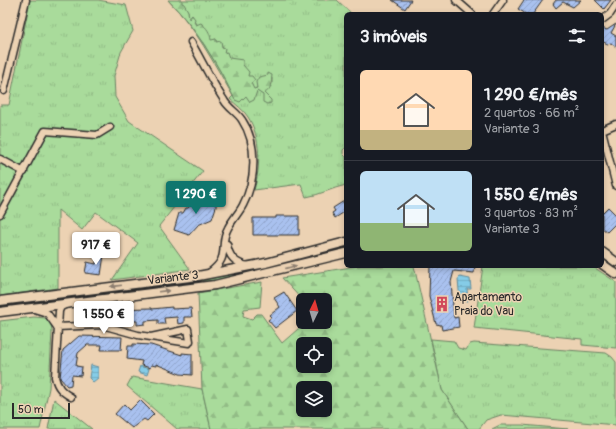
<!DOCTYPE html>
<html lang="pt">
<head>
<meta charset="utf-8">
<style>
  body { margin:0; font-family:Pangolin,sans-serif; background:#242831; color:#f1f3f6; height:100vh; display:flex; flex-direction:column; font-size:15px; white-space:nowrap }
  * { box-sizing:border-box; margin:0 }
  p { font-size:13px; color:#9ea1a6 }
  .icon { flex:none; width:22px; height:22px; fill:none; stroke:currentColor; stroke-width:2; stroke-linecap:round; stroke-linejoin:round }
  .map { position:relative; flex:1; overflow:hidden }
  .side { position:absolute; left:344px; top:12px; width:260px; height:256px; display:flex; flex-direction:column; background:#171b24; border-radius:6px; box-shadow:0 2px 6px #0003 }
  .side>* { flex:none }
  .needle { width:26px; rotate:5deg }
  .tools { position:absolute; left:296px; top:293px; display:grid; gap:8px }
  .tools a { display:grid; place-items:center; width:36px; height:36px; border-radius:6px; background:#171b24; box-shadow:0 2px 6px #0003; font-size:20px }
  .scale { position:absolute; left:12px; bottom:10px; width:58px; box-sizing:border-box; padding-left:4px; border:2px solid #2b2b2b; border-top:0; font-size:11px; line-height:14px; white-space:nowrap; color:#2b2b2b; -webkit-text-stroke:3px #ecd2b3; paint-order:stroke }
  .price { position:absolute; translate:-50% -34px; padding:0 9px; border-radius:4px; background:#fff; color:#222; font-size:13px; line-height:26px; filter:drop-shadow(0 1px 2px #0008) }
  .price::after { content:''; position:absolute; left:50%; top:24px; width:12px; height:9px; margin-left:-6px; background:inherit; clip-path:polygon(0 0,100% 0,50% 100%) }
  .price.on { background:#0f766e; color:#fff }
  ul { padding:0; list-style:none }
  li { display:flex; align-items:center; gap:12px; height:100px; padding:0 16px }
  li+li { border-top:1px solid #363941 }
  li span { display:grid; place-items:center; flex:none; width:112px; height:80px; border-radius:6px; color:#555 }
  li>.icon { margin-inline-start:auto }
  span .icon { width:48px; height:48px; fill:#fffc; stroke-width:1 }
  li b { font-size:17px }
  h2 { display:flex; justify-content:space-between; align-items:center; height:48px; padding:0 16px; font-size:17px }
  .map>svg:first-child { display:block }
  .grass { fill:url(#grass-tufts); stroke:#6a8363 }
  .forest { fill:url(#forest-firs); stroke:#6a8363; fill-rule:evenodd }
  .park { fill:url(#park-crowns); stroke:#6a8363 }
  .water { fill:url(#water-rules); stroke:#618c9c }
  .building { fill:url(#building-hatch); stroke:#2b2b2b }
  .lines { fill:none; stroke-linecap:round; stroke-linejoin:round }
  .street-casing { stroke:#2b2b2b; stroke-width:9 }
  .secondary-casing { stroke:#2b2b2b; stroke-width:11 }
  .street { stroke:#ecd2b3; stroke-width:6 }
  .secondary { stroke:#ecd2b3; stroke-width:8 }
  .oneway { fill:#8c7e6f }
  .labels { text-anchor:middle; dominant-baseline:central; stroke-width:3; stroke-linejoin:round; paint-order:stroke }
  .street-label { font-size:12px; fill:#2b2b2b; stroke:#ecd2b3 }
  .poi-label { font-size:12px; fill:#2b2b2b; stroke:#ecd2b3; text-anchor:start }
</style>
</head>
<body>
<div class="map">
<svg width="616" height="429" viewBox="0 0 616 429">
  <defs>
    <pattern id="grass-tufts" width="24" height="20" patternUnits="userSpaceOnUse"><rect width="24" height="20" fill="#a9db9b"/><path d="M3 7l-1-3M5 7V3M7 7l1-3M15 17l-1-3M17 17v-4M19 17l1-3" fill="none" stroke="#92bc86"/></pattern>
    <pattern id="forest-firs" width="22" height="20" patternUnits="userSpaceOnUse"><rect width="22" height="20" fill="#a9db9b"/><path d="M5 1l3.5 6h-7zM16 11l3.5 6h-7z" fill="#92bc86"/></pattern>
    <pattern id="park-crowns" width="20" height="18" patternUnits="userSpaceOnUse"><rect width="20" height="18" fill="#a9db9b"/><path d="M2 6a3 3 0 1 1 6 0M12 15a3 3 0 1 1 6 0" fill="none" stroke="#92bc86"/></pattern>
    <pattern id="water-rules" width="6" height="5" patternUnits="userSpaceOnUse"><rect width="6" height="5" fill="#85cce7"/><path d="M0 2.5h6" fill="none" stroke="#73afc6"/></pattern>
    <pattern id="building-hatch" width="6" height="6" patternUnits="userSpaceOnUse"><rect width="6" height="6" fill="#a9c1ef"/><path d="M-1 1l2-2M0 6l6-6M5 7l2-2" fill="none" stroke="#92a6cd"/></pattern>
  </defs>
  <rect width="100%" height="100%" fill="#ecd2b3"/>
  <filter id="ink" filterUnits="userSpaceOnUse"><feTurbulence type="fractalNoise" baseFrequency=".025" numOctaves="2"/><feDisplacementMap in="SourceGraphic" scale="8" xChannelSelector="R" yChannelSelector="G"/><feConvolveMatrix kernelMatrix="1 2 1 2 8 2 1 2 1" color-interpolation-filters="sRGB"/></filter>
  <g filter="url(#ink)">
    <path class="grass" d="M30,0H98L126,5L133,31L121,52L114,76L115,97L129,121L203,171L159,226L190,269L112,280L138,243L96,212L82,230L58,210V288L0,296V105H9Z
      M168,0C196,28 218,64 235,100L256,90L271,100L264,93L272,84V78L268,75L254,90L243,65C230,57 227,59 221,43L216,42V39L211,41L196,25L192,15L189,20L188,11L178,0H337L352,14H346V147L343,150V154L346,157V185C332,188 320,195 306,197L301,184L254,190C261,167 261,137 248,117C244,110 235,104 230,99L233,96C213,62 196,28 168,0Z
      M483,266H592L616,282V348L582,345V339L474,328Z
      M34,317L45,318L51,323L52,331L49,388L40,429H0V321Z
      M431,339L454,341L458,348L466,350L470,344L474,343L606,353L612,357L616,362V425L501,415L486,420L479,429H468L442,390Z
      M132,377L202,389L211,429H177L127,386Z
      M54,399L92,429H48Z
      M500,425H522L568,429H492Z"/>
    <path class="forest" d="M168,0H182V3L184,4L188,11L189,19L192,15L195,19L194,22L196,25L201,23C207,28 210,32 211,40L216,39V42L221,41L222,47L225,48L224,53L227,52L229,58L243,60V65L249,72L248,76H252L255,80L251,83L254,89L257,88L256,82L259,77L268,75V73L272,75C271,83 272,90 264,93L271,100V103L267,104L263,102V95L257,91L254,100L250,102L246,96L240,102L235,100C219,65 195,27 168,0Z
      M358,266H414L442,390L468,429H211L202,389L198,293L262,282L260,307L244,309L243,316L252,319L257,314H261L282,343L306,322H325V300H303V301L282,278ZM303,344H325V366H303ZM303,388H325V410H303Z"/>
    <path class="park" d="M346,246V249L224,279L0,308V304L220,276L287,262Z"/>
    <path class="water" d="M460,277L470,279L471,289H467L468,301L460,302L458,279Z
      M91,365L98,367V378L93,382L89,378Z
      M140,366L149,369L147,375L138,372Z"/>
    <path class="building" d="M392,0H411L405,9Z
      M524,0H543L533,14H526L518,9Z
      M556,0H581L573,7L563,2L556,8L553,4Z
      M595,0H611L604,9Z
      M616,24L611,33L616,36V47L611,43L607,44L602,41V28L607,30Z
      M206,193H216V207L212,219L198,225L189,235L174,230L179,213H183L186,208H188L195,201H206Z
      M344,201L346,211L335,218L332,213L335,211L333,208Z
      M608,207L616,215V223L607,232L602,228V213Z
      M276,216H299V235H253V218H276Z
      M97,254L104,255L101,275L85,273L87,262L96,264Z
      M430,266H475L474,273L454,271L451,282L454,318L458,317L459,327L442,330L441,325L436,324L429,296Z
      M284,292L297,311L275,328L268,320L272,317L270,315L280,307L274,298Z
      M172,307V309L191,308L192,317H184V323L178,324L177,317L164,318L165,324H158V320L145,321V324L137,325V321H120V317L109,318V309L152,308V309Z
      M79,336L122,337L121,350H101L102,345H87L78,353L76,366L82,367L81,376L72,375L71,385L67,386L60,378L63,350Z
      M133,344L151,345L182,355V353L192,354V375L180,374L156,364V366L151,365L150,368L141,365L142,361L127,359L128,346H133Z
      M140,400L154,414L147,421L144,419L132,428L115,414L124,404L130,410Z"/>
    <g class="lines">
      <defs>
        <path id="street" d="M456,0L472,14
          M493,14L503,0
          M602,20L610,14L616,5
          M191,42C202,61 212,82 224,100C228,108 237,112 242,120C258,144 256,181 243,205C239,213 232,220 228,228C218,245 232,257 209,273
          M4,91L26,0
          M616,124L602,130L616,186
          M0,159L24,172
          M0,214L45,131L97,135L110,127
          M227,244C229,257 235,263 248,266
          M67,304L61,307L59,311L55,377C57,387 62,392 71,397
          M34,309L47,313L57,327
          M57,327L102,325L138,335L189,343L190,341L188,329L151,337"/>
        <path id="secondary" d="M602,252L616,262
          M602,264L616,274
          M0,301L198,276L266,263L346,242
          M0,312L215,285L346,253"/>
      </defs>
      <use href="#street" class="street-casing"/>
      <use href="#secondary" class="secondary-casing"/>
      <use href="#street" class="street"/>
      <use href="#secondary" class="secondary"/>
    </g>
    <defs><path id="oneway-solid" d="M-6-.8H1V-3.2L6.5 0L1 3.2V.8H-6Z"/></defs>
    <g class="oneway">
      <use href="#oneway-solid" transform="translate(291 267) rotate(-15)"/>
      <use href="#oneway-solid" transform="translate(116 286) rotate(173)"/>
      <use href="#oneway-solid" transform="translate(164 291) rotate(-7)"/>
    </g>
  </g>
  <defs>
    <symbol id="building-bare" viewBox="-9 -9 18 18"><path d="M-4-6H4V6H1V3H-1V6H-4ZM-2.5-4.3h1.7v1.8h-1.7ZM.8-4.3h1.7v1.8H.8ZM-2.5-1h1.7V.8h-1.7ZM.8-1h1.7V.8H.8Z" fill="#d1495b" stroke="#ecd2b3" stroke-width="2.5" paint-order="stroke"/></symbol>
  </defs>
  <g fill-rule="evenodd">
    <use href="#building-bare" x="431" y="293" width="22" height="22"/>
  </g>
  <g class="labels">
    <g class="street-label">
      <text transform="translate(173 278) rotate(-7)">Variante 3</text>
    </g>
    <g class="poi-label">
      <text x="454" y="297">Apartamento<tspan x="454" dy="14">Praia do Vau</tspan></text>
    </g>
  </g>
</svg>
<div class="tools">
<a><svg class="needle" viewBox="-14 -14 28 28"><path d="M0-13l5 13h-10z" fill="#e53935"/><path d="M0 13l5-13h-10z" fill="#9ea1a6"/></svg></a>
<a><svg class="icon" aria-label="locate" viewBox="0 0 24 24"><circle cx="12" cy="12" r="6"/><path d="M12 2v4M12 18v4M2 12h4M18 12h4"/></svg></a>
<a><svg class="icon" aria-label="layers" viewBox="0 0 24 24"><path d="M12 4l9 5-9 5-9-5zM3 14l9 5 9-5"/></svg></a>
</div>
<div class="scale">50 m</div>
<b class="price on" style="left:196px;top:215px">1 290 €</b>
<b class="price" style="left:96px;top:266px">917 €</b>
<b class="price" style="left:104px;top:335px">1 550 €</b>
<section class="side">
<h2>3 imóveis<svg class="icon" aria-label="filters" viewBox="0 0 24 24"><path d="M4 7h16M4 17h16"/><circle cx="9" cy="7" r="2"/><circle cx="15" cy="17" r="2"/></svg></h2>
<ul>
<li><span style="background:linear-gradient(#ffd9b3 75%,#c2b280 0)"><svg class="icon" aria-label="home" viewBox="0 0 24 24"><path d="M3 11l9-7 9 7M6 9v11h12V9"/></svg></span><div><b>1 290 €/mês</b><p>2 quartos · 66 m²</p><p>Variante 3</p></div></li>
<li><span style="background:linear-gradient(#bfe0f5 65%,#8fb573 0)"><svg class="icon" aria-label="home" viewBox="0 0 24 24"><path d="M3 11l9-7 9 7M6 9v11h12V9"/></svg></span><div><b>1 550 €/mês</b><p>3 quartos · 83 m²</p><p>Variante 3</p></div></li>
</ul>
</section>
</div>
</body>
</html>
